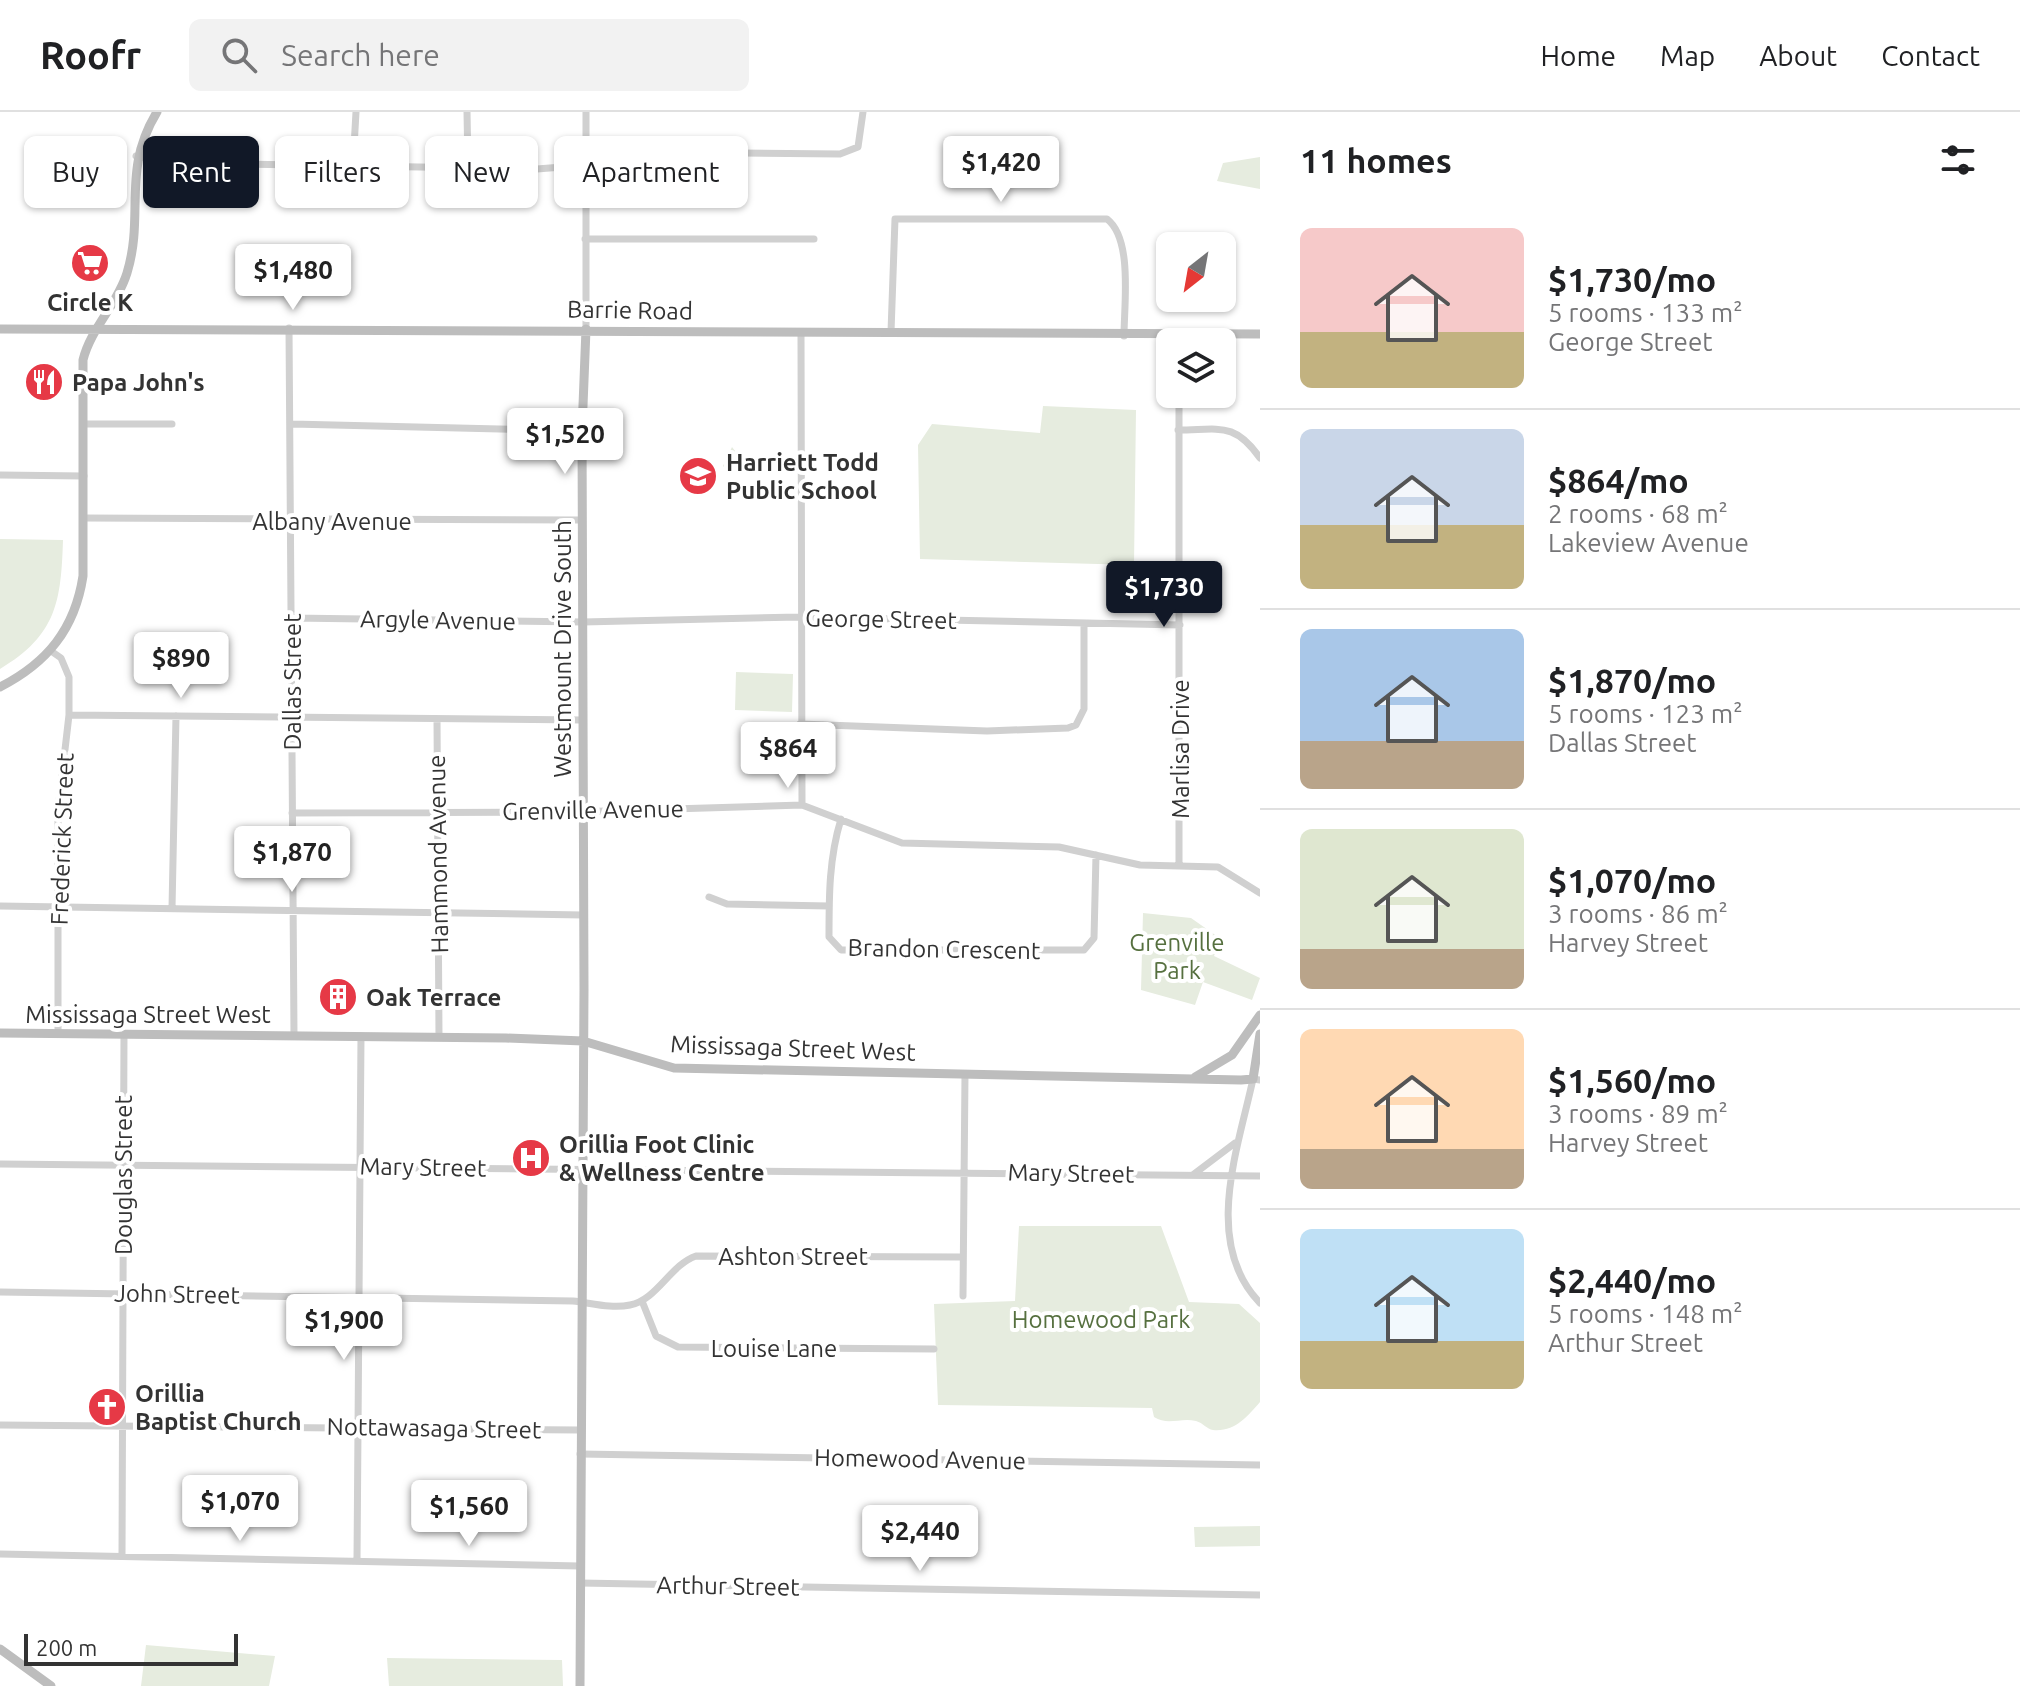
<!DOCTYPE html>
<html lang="en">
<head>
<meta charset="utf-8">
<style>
  body { margin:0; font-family:Ubuntu,sans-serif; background:#f2f2f2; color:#202124; height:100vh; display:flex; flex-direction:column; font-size:30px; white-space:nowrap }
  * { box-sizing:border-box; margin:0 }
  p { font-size:26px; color:#757577 }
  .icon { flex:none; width:44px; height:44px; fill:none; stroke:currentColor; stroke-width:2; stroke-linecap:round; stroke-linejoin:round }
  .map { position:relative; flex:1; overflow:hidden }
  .details { display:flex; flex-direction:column; background:#fff; width:760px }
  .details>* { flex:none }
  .banner { position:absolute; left:24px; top:24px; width:760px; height:72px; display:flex; gap:16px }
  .needle { width:52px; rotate:211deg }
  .controls { position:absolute; left:1156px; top:120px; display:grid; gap:16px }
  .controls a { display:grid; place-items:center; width:80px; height:80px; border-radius:12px; background:#fff; box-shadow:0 2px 6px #0004; font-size:40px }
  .scale { position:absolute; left:24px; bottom:20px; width:214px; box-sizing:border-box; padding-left:8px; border:4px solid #333; border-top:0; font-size:22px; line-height:28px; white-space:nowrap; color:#333; -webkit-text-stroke:6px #fff; paint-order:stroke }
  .price { position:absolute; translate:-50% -68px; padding:0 18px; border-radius:8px; background:#fff; color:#222; font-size:26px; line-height:52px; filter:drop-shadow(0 2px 4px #0008) }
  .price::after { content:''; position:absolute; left:50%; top:48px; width:24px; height:18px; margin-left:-12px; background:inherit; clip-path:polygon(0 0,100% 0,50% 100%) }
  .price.selected { background:#111827; color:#fff }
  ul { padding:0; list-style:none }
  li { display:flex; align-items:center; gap:24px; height:200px; padding:0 40px }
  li+li { border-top:2px solid #e0e0e0 }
  li span { display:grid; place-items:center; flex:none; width:224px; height:160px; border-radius:12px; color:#555 }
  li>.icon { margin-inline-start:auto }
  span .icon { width:96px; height:96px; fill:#fffc; stroke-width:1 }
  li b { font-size:34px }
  h2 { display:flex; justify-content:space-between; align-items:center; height:96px; padding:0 40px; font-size:34px }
  .tag { padding:0 28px; border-radius:12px; background:#fff; box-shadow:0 2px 6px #0004; font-size:28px; line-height:72px }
  .tag.selected { background:#111827; color:#fff }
  header { display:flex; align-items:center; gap:48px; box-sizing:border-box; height:112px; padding:0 40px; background:#fff; border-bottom:2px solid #e0e0e0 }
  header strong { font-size:38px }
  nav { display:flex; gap:44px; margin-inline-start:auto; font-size:28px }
  .search { width:560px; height:72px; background:#f2f2f2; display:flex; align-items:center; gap:20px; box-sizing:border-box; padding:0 28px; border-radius:12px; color:#757577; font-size:30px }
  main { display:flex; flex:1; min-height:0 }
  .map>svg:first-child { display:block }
  .green { fill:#e6ecdf }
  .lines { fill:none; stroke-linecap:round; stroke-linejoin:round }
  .street { stroke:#d0d0d0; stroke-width:7 }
  .secondary { stroke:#bdbdbd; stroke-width:9 }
  .labels { text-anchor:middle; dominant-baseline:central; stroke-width:8; stroke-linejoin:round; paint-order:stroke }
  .poi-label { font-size:24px; font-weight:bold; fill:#333; stroke:#fff; text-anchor:start }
  .street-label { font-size:24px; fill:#333; stroke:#fff }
  .park-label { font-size:24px; fill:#56703f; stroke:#fff }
</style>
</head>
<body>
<header>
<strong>Roofr</strong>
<div class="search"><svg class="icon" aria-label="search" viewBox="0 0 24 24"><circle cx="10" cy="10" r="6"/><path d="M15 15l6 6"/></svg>Search here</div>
<nav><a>Home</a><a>Map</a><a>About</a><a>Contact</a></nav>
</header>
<main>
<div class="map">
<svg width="1260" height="1574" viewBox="0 0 1260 1574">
  <rect width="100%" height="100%" fill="#fff"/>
  <path class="green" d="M1260,45V77L1217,69L1223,51Z
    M1043,294L1136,298L1134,453L920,447L918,333L932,312L1040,321Z
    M732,335L739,344L737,358L732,362L723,354Z
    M0,427L63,428C61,489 57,523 0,557Z
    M736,560L793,562L792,600L735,598Z
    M1143,801L1191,806L1221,827L1214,844L1260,866L1252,888L1203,870L1195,893L1141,878Z
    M1019,1114H1161L1189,1190L1239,1192L1260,1211V1290C1247,1305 1235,1320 1213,1318C1207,1317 1203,1311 1196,1309C1181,1305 1168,1314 1154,1305L1152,1296L938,1293L934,1192L1015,1189Z
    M1260,1414V1434L1195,1435L1194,1415Z
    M146,1533L275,1544L269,1574H141Z
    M387,1546L562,1548L563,1574H389Z"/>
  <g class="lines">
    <path class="street" d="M467,0L468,55
      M586,0V217
      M136,44L174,51L537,57L600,52L652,40L840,42L858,35L863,0
      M353,53L356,0
      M585,127H814
      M289,216L294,923
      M891,220L895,107H1107C1133,127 1124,193 1124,224
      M801,221L802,693
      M83,312H172
      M292,312L582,319
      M1178,318C1219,318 1234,309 1260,346
      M0,363L84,364
      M83,406L581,408
      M292,506L583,510L799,505L1180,513
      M51,539L61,546L69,565V603L58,698V922
      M69,603L583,608
      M437,607L439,925
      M800,612L987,619L1068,616L1076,613L1084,597V511
      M292,701L572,700L802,693L902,731L1059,735L1140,753L1218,755L1260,781
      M841,707C829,746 829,784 829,825L841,838H1084L1094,826L1096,743
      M1179,753V282
      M709,785L727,792L829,794
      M0,794L583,803
      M172,796L176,604
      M1260,968L1253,967C1238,1037 1202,1131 1260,1191
      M0,1052L1260,1064
      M1194,1062L1235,1031
      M0,1180L573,1189C591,1191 612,1197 630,1193C657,1188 670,1153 696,1144L962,1145
      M963,1184L965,962
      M642,1189L656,1224L678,1235L934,1237
      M0,1313L580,1318
      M580,1342L1260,1353
      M0,1442L580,1454
      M122,1444L124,922
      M357,1448L361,924
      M580,1471L1260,1483"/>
    <path class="secondary" d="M0,217L1260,222
      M0,575C47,551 75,517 83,464V248C91,216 117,193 127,161C145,102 121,59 157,0
      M0,921L506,926L583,929L674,956L1241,968L1253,967L1260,922
      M1195,965L1232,943L1260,903
      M0,1537L51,1574
      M580,1574L584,878L582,319L586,217"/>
  </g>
  <defs>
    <symbol id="supermarket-disc" viewBox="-11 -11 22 22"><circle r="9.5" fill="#e63946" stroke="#fff"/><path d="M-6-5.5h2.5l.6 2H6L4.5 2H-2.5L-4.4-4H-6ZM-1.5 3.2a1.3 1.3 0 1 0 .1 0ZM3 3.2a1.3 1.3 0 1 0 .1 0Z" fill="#fff"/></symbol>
    <symbol id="restaurant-disc" viewBox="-11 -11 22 22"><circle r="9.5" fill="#e63946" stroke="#fff"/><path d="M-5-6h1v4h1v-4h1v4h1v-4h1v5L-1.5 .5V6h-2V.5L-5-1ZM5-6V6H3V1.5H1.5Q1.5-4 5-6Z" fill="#fff"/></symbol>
    <symbol id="school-disc" viewBox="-11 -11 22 22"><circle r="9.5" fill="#e63946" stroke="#fff"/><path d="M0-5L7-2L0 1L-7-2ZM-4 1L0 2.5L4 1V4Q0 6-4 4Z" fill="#fff"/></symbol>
    <symbol id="building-disc" viewBox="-11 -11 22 22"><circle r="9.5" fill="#e63946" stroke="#fff"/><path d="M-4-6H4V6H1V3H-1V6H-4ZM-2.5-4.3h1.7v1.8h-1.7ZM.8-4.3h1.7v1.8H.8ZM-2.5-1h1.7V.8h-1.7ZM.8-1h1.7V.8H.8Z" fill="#fff"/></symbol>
    <symbol id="hospital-disc" viewBox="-11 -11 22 22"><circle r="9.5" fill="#e63946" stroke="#fff"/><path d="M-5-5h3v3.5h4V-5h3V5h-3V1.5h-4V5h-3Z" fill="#fff"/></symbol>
    <symbol id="church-disc" viewBox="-11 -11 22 22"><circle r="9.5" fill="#e63946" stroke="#fff"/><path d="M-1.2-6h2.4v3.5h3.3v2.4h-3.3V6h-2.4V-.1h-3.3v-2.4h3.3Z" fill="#fff"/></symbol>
  </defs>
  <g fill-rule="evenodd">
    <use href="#supermarket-disc" x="68" y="129" width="44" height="44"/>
    <use href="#restaurant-disc" x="22" y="248" width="44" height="44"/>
    <use href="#school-disc" x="676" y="342" width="44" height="44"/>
    <use href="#building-disc" x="316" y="863" width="44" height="44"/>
    <use href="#hospital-disc" x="509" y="1024" width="44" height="44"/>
    <use href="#church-disc" x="85" y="1273" width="44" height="44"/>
  </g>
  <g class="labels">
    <g class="poi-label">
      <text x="90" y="190" text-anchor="middle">Circle K</text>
      <text x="72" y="270">Papa John's</text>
      <text x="726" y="350">Harriett Todd<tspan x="726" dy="28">Public School</tspan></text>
      <text x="366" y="885">Oak Terrace</text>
      <text x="559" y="1032">Orillia Foot Clinic<tspan x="559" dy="28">&amp; Wellness Centre</tspan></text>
      <text x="135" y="1281">Orillia<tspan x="135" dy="28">Baptist Church</tspan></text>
    </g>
    <g class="street-label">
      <text transform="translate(630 198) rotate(1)">Barrie Road</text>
      <text x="332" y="409">Albany Avenue</text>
      <text transform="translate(881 507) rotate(1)">George Street</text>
      <text transform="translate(438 508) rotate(1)">Argyle Avenue</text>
      <text transform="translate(562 537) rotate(-90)">Westmount Drive South</text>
      <text transform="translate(292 570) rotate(-90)">Dallas Street</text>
      <text transform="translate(1180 637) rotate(-90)">Marlisa Drive</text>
      <text transform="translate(593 698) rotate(-1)">Grenville Avenue</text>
      <text transform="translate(62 727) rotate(-88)">Frederick Street</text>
      <text transform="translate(438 742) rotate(-91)">Hammond Avenue</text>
      <text transform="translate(944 837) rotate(1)">Brandon Crescent</text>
      <text x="148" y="902">Mississaga Street West</text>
      <text transform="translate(793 936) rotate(2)">Mississaga Street West</text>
      <text transform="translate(423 1055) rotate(1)">Mary Street</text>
      <text transform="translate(1071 1061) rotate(1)">Mary Street</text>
      <text transform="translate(123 1063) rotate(-90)">Douglas Street</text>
      <text x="793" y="1144">Ashton Street</text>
      <text transform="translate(177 1182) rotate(1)">John Street</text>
      <text x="774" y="1236">Louise Lane</text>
      <text transform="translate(434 1316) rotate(1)">Nottawasaga Street</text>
      <text transform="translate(920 1347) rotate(1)">Homewood Avenue</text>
      <text transform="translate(728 1474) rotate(1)">Arthur Street</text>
    </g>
    <g class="park-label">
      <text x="1177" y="830">Grenville<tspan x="1177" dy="28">Park</tspan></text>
      <text x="1101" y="1207">Homewood Park</text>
    </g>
  </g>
</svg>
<div class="controls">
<a><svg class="needle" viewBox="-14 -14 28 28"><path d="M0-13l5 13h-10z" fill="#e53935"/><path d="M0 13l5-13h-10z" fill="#757577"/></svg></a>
<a><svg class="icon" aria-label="layers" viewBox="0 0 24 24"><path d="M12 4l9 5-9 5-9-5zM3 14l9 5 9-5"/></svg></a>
</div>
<div class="scale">200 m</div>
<b class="price" style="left:1001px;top:92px">$1,420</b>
<b class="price" style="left:293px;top:200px">$1,480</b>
<b class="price" style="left:565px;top:364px">$1,520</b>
<b class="price selected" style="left:1164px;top:517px">$1,730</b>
<b class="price" style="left:181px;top:588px">$890</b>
<b class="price" style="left:788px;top:678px">$864</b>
<b class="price" style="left:292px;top:782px">$1,870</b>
<b class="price" style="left:344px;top:1250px">$1,900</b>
<b class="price" style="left:240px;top:1431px">$1,070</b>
<b class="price" style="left:469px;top:1436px">$1,560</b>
<b class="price" style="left:920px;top:1461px">$2,440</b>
<div class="banner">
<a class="tag">Buy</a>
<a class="tag selected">Rent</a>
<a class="tag">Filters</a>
<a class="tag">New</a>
<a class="tag">Apartment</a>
</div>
</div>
<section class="details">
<h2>11 homes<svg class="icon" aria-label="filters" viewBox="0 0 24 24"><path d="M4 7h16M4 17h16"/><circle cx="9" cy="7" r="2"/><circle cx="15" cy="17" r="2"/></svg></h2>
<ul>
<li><span style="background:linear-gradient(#f6c9c9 65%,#c2b280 0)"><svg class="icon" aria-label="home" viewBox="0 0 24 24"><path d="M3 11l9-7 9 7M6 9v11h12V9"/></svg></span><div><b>$1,730/mo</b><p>5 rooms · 133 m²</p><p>George Street</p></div></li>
<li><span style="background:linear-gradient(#c9d6e8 60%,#c2b280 0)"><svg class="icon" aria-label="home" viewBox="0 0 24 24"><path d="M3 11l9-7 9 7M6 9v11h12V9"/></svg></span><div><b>$864/mo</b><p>2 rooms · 68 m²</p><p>Lakeview Avenue</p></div></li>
<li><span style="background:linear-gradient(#a9c7e8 70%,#b9a48a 0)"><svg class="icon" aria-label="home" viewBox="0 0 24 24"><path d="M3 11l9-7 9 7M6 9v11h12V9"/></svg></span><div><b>$1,870/mo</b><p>5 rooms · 123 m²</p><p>Dallas Street</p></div></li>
<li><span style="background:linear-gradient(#dfe7d0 75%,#b9a48a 0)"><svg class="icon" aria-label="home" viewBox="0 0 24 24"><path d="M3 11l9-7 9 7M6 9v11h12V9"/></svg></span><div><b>$1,070/mo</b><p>3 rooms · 86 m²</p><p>Harvey Street</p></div></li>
<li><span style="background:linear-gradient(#ffd9b3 75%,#b9a48a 0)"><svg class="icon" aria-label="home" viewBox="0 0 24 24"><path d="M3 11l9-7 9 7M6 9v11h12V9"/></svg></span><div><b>$1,560/mo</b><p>3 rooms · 89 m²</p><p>Harvey Street</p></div></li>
<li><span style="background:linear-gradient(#bfe0f5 70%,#c2b280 0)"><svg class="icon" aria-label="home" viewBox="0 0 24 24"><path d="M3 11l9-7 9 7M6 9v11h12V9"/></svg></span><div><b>$2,440/mo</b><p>5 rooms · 148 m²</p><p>Arthur Street</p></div></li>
</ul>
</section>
</main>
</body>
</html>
